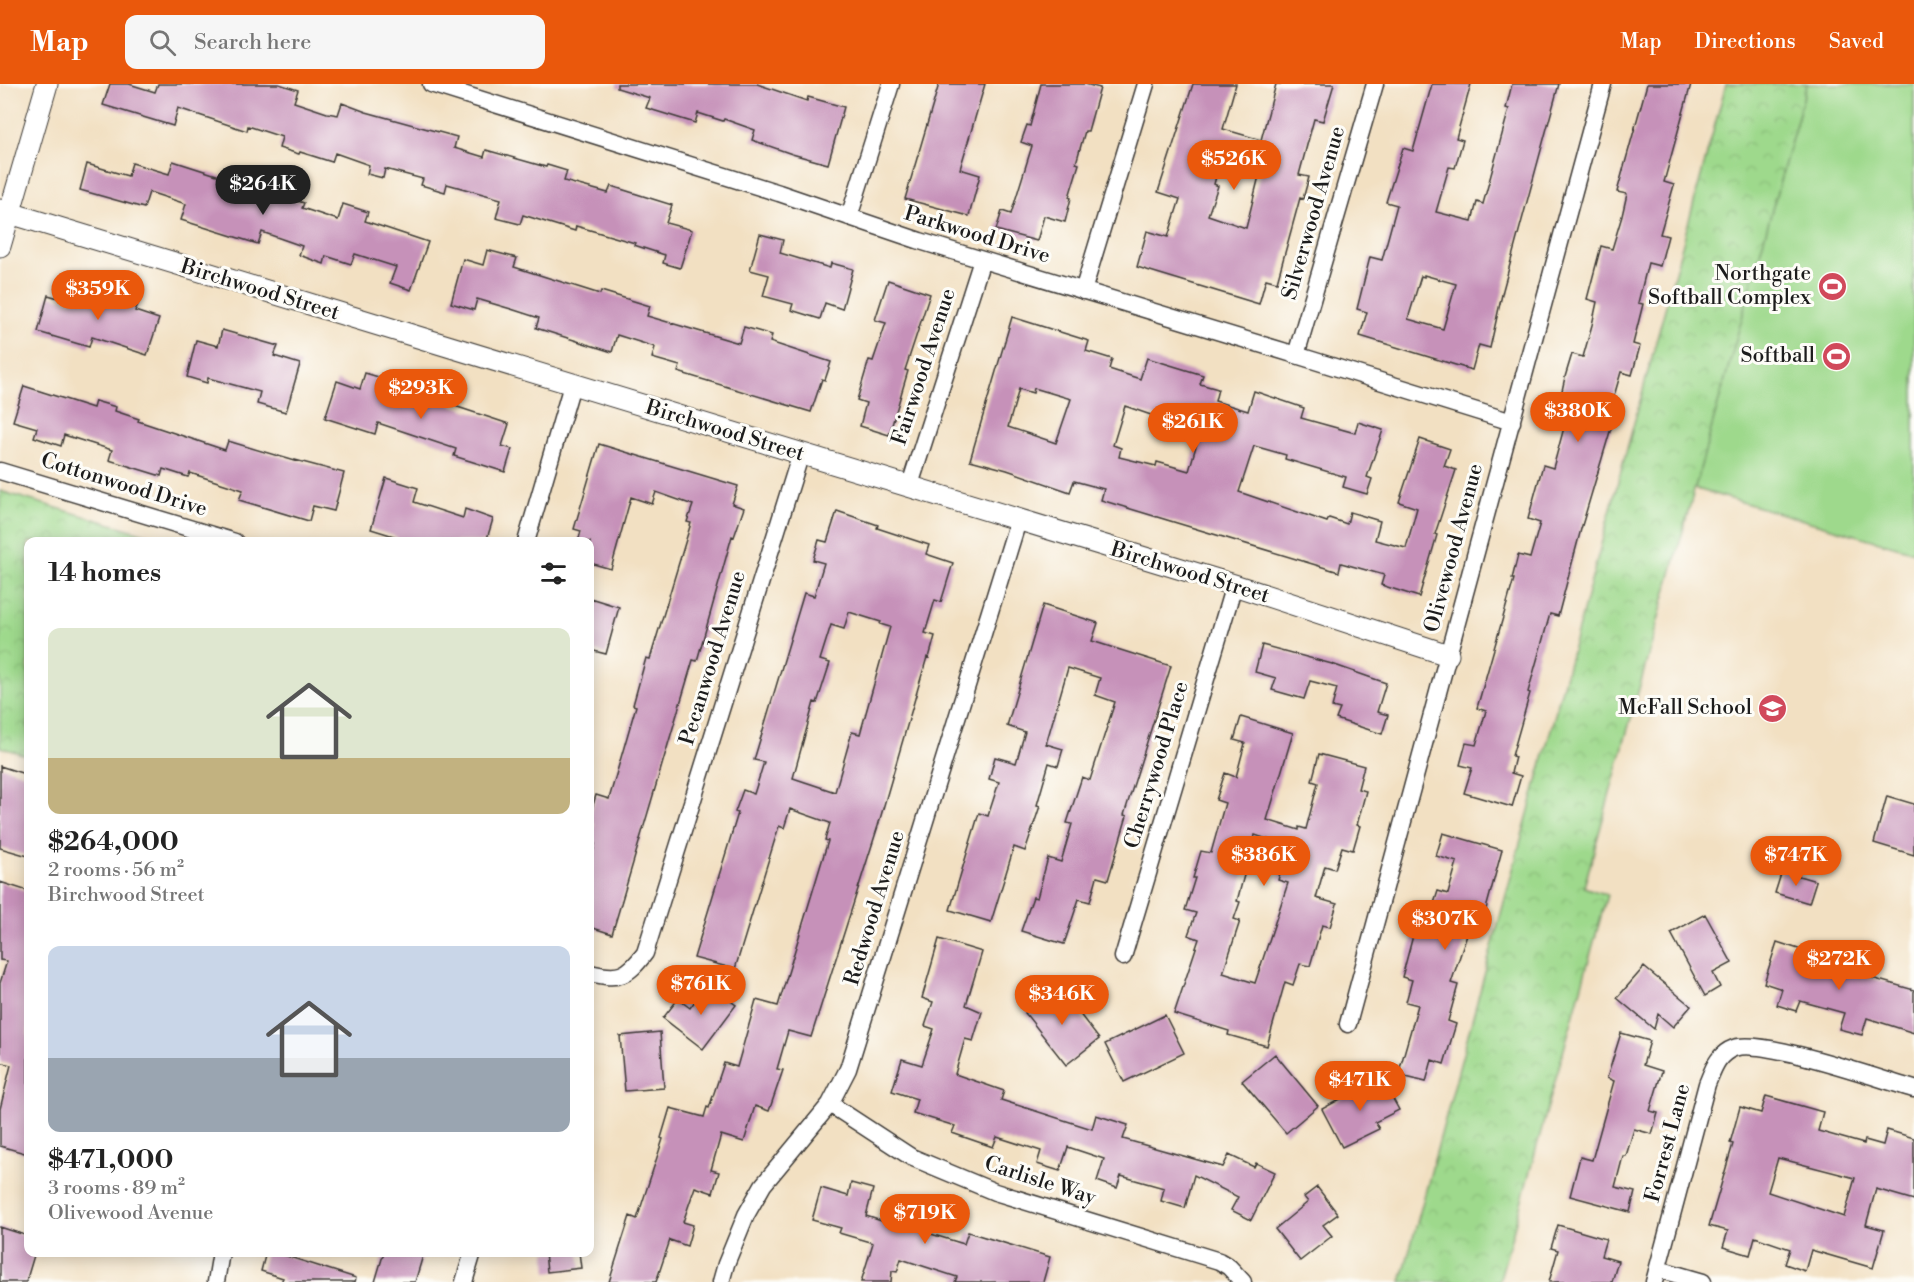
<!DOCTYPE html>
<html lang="en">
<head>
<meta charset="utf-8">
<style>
  body { margin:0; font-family:"Libre Bodoni",serif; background:#f6f6f6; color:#222; height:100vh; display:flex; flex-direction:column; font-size:22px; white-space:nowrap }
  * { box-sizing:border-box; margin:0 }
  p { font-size:20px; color:#767676 }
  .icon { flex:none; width:33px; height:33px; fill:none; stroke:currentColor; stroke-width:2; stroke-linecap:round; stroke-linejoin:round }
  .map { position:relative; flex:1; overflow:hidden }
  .panel { position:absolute; left:24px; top:453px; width:570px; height:720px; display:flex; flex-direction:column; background:#fff; border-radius:12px; box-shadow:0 3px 15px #0003 }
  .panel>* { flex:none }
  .price { position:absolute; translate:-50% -51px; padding:0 14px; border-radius:21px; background:#ea580c; color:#fff; font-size:20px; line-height:39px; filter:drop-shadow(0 2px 3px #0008) }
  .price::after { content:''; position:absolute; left:50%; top:36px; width:18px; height:14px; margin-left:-9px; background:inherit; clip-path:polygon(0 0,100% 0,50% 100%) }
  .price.selected { background:#222; color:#fff }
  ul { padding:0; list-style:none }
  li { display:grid; align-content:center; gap:12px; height:318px; padding:0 24px }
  li span { display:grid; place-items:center; height:186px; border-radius:12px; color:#555 }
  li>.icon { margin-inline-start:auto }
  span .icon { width:108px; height:108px; fill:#fffc; stroke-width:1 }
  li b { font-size:26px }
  h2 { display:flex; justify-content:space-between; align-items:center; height:72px; padding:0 24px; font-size:26px }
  header { display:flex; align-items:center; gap:36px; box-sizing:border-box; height:84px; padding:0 30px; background:#ea580c; color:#fff }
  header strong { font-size:28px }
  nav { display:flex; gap:33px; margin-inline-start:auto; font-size:21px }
  .search { width:420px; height:54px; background:#f6f6f6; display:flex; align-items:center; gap:15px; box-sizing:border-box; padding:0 21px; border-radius:12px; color:#767676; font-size:22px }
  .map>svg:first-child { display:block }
  .grass { fill:#9ed98c; stroke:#5d7a54; stroke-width:1.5 }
  .park { fill:url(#park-crowns); stroke:#5d7a54; stroke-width:1.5 }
  .building { fill:#c691b9; fill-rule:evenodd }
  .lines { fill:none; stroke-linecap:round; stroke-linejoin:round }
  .minor-casing { stroke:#3c3935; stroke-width:19 }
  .tertiary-casing { stroke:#3c3935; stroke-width:23 }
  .minor { stroke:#fff; stroke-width:16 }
  .tertiary { stroke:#fff; stroke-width:21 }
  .labels { text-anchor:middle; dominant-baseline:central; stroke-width:6; stroke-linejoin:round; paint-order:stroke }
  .street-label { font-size:21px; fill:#1c1c1c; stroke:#fdfcf7 }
  .poi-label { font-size:21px; fill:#1c1c1c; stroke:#fdfcf7; text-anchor:end }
</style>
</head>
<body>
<header>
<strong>Map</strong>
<div class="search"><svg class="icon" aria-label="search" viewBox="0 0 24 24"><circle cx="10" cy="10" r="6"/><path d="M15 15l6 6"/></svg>Search here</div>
<nav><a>Map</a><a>Directions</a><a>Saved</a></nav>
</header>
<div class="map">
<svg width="1914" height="1198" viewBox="0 0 1914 1198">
  <defs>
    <pattern id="park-crowns" width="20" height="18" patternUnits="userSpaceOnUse" patternTransform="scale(1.5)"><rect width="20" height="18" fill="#9ed98c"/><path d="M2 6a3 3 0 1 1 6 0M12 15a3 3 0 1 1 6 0" fill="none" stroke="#88ba78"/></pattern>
  </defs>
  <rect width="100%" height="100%" fill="#fdfcf7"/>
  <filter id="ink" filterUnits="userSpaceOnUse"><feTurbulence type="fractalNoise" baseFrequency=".0167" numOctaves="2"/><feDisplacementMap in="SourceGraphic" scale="12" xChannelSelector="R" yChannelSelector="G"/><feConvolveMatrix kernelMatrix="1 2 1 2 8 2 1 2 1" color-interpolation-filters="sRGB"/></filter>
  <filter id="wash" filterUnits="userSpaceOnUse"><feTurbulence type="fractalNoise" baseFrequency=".008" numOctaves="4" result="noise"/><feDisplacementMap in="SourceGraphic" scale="24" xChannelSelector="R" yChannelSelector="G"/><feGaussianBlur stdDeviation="1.35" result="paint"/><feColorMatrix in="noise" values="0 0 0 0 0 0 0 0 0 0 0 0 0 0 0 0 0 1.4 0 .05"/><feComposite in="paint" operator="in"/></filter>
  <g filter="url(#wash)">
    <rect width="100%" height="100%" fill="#f2e0c2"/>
    <path class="grass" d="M1807,0H1914V468L1693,404Z"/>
    <path class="park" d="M1726,0H1807L1584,803L1607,811L1499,1198H1401Z
      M0,407L168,457L28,458V672L0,663Z"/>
    <g id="blocks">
      <path class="building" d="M110,0H129L155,8L158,0H279L298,6L294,18L327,29L338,31L342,19L366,28L457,53L454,64L484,73L486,66L546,83L547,81L567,87L564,97L608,109L611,102L672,121L666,139L692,146L680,184L663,179L665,171L634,161L635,159L576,142L575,147L523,131L520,140L496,134L501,115L447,100L445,108L421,101L423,95L385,85L383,94L367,90L369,81L335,69L332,78L300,68L299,70L279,64L282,53L248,42L247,47L178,24L173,42L103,21Z
        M617,0H757L807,17L808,13L844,23L828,80L792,70L752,56L755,46L724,35L723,37L698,29L695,39L646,24L650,14L617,4Z
        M939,0H985L960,85L980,91L969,132L905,115Z
        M1041,0H1085L1100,4L1088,47H1085L1076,79L1079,80L1069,113L1071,114L1065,138L1044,132L1037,157L996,146L1002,127L1011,130L1032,62L1021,58L1027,41L1030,42Z
        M1193,0H1236L1223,45L1261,56L1276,0H1334L1323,37L1314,35L1299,91L1309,93L1303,115L1300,114L1277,198L1266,195L1259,220L1137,183L1147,147L1168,153L1180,115L1158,108ZM1222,70L1255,79L1254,82L1261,84L1246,144L1208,131L1218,102L1214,100Z
        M1432,0H1471L1456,54L1463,56L1455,84L1449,83L1436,128L1472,137L1477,118L1483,120L1509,25L1506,24L1512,0H1559L1503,206L1490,264L1479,261L1472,286L1360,252L1367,228L1357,225L1370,173L1382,176L1397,121L1386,118L1403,64L1413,67ZM1424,191L1456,200L1443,245L1408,235L1421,192L1424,193Z
        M1647,0H1691L1664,98L1674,101L1660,150L1668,152L1660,182L1648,179L1638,219L1643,220L1633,260L1640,262L1632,291L1621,288L1608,333L1614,334L1581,445L1558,532L1550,530L1528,608L1530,609L1512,672L1515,673L1511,689L1521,692L1512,723L1464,709L1472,684L1460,681L1466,659L1476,661L1486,627L1477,624L1514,495H1512L1518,471L1530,474L1540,439L1528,435L1543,381L1553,384L1562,351L1568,328L1558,325L1565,293L1572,270L1583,273L1592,241L1597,218L1587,215L1601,162L1612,165L1622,132L1627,110L1617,108Z
        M173,77L304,119L302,124L338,136L343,120L368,128L365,137L428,158L411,206L390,199L396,183L355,170L351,180L326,172L324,180L299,171L302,162L262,148L258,160L181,136L186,120L149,108L144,124L80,106L87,80L128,92L132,79L169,90Z
        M760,150L783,156L780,169L830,184L831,179L853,185L842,225L825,219L820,235L791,226L793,220L763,212L769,191L750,186Z
        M487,166L517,174L514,183L600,210L601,207L650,222L647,232L739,259L744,243L772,251L770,258L831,278L825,296L822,295L811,328L678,288L680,282L652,274L655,263L617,251L612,268L536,244L539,234L511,225L477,215L474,226L451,219L463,175L483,181Z
        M888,196L930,210L905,286L908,287L889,351L860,342L866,319L857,316L869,276L873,277L886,239L875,236Z
        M76,201L138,220L135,227L159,235L147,271L92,253L89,263L38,248L48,211L72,218Z
        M1012,233L1089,257L1086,267L1112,275L1109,285L1140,295L1147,274L1203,291L1200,300L1218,305L1215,317L1248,327L1254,307L1304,324L1301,334L1355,349L1358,338L1383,346L1367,393L1372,395L1367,410L1343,403L1346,393L1285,375L1286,371L1254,362L1239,408L1327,438L1329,434L1347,440L1350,428L1380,437L1375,456L1406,464L1417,424L1399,418L1420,355L1450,365L1444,382L1456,386L1435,450L1437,451L1419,513L1381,501L1384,491L1341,479L1339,488L1101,416L1104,405L1074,397L1070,408L1007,386L970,376ZM1034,304L1071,315L1056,359L1008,343L1019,305L1033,309ZM1125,322L1200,348L1189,387L1157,378L1156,382L1119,373L1121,364L1113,361Z
        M222,246L278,262L274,272L300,280L286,328L257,320L260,308L208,294L207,299L187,293L196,256L218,262Z
        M365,289L392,297L391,301L509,340L502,362L512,365L505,388L454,372L456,365L378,339L375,350L325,334L337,297L360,305Z
        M24,302L93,324L95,317L116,323L115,327L139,335L138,337L225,366L228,357L295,377V376L344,389L334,427L313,422L309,437L239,416L243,406L190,389L188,393L163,385L161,392L109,376L112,366L64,351L61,362L34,353L37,344L13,337Z
        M599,360L738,402L732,420L744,424L734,453L732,452L697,577L693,576L612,850L590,843V779L595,760L590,759L595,740L590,738V731L596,711L609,715L636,622L633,621L646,574L650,575L691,439L687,438L693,421L656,408L652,420L631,413L611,485L590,479V458H578L581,447L574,445Z
        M386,394L418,404L414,418L463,434L465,425L493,435L486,458H396L397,453L371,445Z
        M837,427L878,441L877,444L929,461L926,470L953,479L941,518L935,516L925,549L935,552L929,574L927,573L878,742L811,953L788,947L777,985L783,986L769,1027L755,1022L744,1058L721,1051L711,1086L719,1088L713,1109L695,1103L683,1138L693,1141L687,1162L670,1156L656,1198H609L630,1132L637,1135L663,1055L661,1054L670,1024L704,1033L707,1023L709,1024L724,979L737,983L756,916L778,922L828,757L825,756L830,739L790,725L784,744L779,742L735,885L694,874L738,729L735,728L743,706L754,710L764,678L754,676L804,509L814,512L824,479L813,476L819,456L827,458ZM849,528L881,538L880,540L890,543L860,650L852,648L835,708L793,694L814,618L817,619L830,579L820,576L831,541L844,545Z
        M590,514L619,523L606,570L590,566Z
        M1043,521L1098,539L1092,557L1171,582L1124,731L1127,732L1108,796L1097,793L1090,818L1079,815L1064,860L1021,847L1033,813L1037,814L1048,774L1061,778L1072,740L1067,739L1082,693L1090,696L1115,618L1095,611L1100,594L1068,584L1046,660L1063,665L1058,682L1049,679L1037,721L1040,722L1025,767L1014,763L991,838L950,826L979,729L988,732L999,698L989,695L995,673L1016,679L1025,648L1007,642Z
        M1262,561L1332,580L1386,599L1377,628L1388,631L1382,650L1336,635L1340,625L1332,623L1337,604L1310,597L1304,615L1272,606L1276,594L1255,588Z
        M1241,633L1293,649L1267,736L1299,746V743L1306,745L1318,699L1312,697L1319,670L1364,682L1358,705L1366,707L1357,741L1360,742L1353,766L1342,763L1335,785L1325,782L1316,814L1337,820L1330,843L1322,841L1310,882L1300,880L1293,901L1285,898L1267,962L1228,951L1229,947L1174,930L1199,855L1188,851L1196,829L1185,826L1195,794H1193L1201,767L1211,769L1225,719L1216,716L1225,689L1236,693L1245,659L1234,656ZM1255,751L1288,762L1278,796L1288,799L1255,899L1223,889L1240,837L1234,835L1240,818L1237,817Z
        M0,682L28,691V772L0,764Z
        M1887,712L1914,720V771L1874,759Z
        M1443,749L1502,766L1479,851L1468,848L1451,899L1458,901L1448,937L1456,940L1444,980L1432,976L1426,998L1398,991L1418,921L1406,918L1412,896L1402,893L1419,829L1430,832L1438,807L1448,810L1457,778L1436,772Z
        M1782,787L1816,797L1809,819L1775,809Z
        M0,798L28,807V1070L0,1062V1025L11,981L0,978V899L7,877L0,876Z
        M1705,830L1732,879L1713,889L1720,903L1705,912L1671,849Z
        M939,855L982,868L966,921L982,928L973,957L965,955L955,990L1004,1007L1001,1016L1092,1045L1096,1031L1128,1041L1123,1055L1223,1083L1229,1071L1254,1083L1256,1079L1275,1088L1251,1136L1231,1126L1238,1113L1194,1091L1185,1124L1161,1117L1164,1104L1121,1092L1117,1104L1097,1097L1104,1075L1068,1063L1060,1087L1037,1080L1041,1067L997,1053L993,1063L952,1049L955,1042L913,1029L917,1015L892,1007L902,975L922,981L934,945L925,942L933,918L922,914Z
        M1777,858L1814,870L1812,877L1914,906V949L1867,934L1862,951L1839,945L1844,929L1800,917L1796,927L1777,921L1782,905L1764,899Z
        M1644,883L1691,922L1673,943L1658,930L1654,945L1617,914Z
        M707,900L736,921L703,965L663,934L678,915L690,924Z
        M1059,903L1099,955L1066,981L1025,929Z
        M1165,931L1184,969L1124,998L1105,960Z
        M660,948L664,1004L625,1007L620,952Z
        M1621,949L1650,957L1643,981L1662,987L1650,1027L1658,1029L1652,1050L1634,1045L1626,1072H1623L1615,1103L1635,1108L1630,1128L1570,1112L1580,1073L1592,1076L1614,997L1607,994Z
        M1275,970L1318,1022L1286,1049L1242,997Z
        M1381,993L1399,1026L1375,1038L1379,1045L1342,1063L1322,1025Z
        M1766,1012L1823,1028L1818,1047L1864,1060L1865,1056L1883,1061L1887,1046L1914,1054V1116L1876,1105L1866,1141L1884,1146L1873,1184L1811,1166L1805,1187L1785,1180L1790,1165L1755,1153L1750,1171L1723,1163L1728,1147L1709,1142L1733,1060L1730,1059L1740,1023L1761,1029ZM1778,1074L1855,1094L1844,1133L1768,1108Z
        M851,1099L873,1105L866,1132L900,1143L906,1125L926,1132L921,1147L964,1160L968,1148L1050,1173L1043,1198H955L957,1193L901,1175L897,1188L892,1187L891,1198H861L873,1159L839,1149L841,1144L812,1136L821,1104L848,1112Z
        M1317,1103L1338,1130L1323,1141L1332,1152L1300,1177L1275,1145L1308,1118L1304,1113Z
        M1558,1141L1606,1155L1601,1172L1618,1177L1612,1198H1549L1558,1166L1551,1164Z
        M0,1143L28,1152V1168H35L26,1198H0Z
        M266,1168H274L356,1194L355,1198H281L283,1194L261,1187Z
        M384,1168H424L415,1198H375Z
        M545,1168H579L581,1184L547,1188Z"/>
    </g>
  </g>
  <g filter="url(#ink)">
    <use href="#blocks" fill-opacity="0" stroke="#3c3935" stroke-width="1.5"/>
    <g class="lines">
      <defs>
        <path id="minor" d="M431,0L779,109L920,157L1296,271L1512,338
          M849,133L891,0
          M1083,207L1146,0
          M1296,271L1375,0
          M0,387L235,458
          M909,404L982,176
          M526,458L572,301
          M1123,873L1234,501
          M590,889C619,896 627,893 645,869L801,369
          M1348,940L1603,0
          M830,1020L911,1073L995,1108L1219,1177L1229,1183L1243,1198
          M1658,1185L1703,1198
          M216,1198L221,1168
          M464,1198L473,1168
          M721,1198L726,1180L746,1131L763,1101L830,1020L848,985L1018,437
          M1654,1198L1707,1000C1713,986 1717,970 1734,964C1763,954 1879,995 1914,1005"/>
        <path id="tertiary" d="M0,126L1234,501L1448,571
          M0,162L47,0"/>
      </defs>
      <use href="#minor" class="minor-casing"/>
      <use href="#tertiary" class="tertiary-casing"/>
      <use href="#minor" class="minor"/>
      <use href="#tertiary" class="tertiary"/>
    </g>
  </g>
  <defs>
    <symbol id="stadium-disc" viewBox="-11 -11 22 22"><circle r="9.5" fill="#d1495b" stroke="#fdfcf7"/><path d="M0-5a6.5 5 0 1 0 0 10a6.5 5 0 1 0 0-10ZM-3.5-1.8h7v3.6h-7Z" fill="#fff"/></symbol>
    <symbol id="school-disc" viewBox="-11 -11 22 22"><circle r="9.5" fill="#d1495b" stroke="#fdfcf7"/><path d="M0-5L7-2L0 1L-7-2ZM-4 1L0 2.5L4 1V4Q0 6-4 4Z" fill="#fff"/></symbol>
  </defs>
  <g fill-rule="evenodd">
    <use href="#stadium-disc" x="1816" y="186" width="33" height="33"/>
    <use href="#stadium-disc" x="1820" y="256" width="33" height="33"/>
    <use href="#school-disc" x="1756" y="608" width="33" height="33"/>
  </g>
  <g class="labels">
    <g class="street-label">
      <text transform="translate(1314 129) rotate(-74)">Silverwood Avenue</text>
      <text transform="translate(977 151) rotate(17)">Parkwood Drive</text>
      <text transform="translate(260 206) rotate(17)">Birchwood Street</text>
      <text transform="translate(924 283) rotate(-72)">Fairwood Avenue</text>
      <text transform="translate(725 347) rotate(17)">Birchwood Street</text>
      <text transform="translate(124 401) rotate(17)">Cottonwood Drive</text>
      <text transform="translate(1454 464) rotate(-75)">Olivewood Avenue</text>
      <text transform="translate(1190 489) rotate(17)">Birchwood Street</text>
      <text transform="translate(713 574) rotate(-73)">Pecanwood Avenue</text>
      <text transform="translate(1157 681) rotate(-73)">Cherrywood Place</text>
      <text transform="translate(875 824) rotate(-73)">Redwood Avenue</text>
      <text transform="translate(1668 1059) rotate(-75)">Forrest Lane</text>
      <text transform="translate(1040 1097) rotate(18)">Carlisle Way</text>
    </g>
    <g class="poi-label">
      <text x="1811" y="190">Northgate<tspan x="1811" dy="24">Softball Complex</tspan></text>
      <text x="1815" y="272">Softball</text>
      <text x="1752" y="624">McFall School</text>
    </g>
  </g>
</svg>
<b class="price" style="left:1234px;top:107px">$526K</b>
<b class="price selected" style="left:263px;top:132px">$264K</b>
<b class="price" style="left:98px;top:237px">$359K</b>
<b class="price" style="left:421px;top:336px">$293K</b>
<b class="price" style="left:1578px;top:359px">$380K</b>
<b class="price" style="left:1193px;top:370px">$261K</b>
<b class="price" style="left:1264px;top:803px">$386K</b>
<b class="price" style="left:1796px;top:803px">$747K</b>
<b class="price" style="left:1445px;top:867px">$307K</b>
<b class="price" style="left:1839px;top:907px">$272K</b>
<b class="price" style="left:701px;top:932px">$761K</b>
<b class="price" style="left:1062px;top:942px">$346K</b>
<b class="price" style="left:1360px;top:1028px">$471K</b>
<b class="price" style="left:925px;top:1161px">$719K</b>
<section class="panel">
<h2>14 homes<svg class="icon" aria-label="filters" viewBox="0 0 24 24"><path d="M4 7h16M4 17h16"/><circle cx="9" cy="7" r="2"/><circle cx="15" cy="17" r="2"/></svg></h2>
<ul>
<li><span style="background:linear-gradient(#dfe7d0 70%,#c2b280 0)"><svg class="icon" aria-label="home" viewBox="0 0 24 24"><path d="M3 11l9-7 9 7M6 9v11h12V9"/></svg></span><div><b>$264,000</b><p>2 rooms · 56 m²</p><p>Birchwood Street</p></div></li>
<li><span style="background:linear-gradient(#c9d6e8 60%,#9aa5b1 0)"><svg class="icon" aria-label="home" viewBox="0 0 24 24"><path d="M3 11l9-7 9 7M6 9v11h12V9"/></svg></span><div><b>$471,000</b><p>3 rooms · 89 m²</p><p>Olivewood Avenue</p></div></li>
</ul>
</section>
</div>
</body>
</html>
